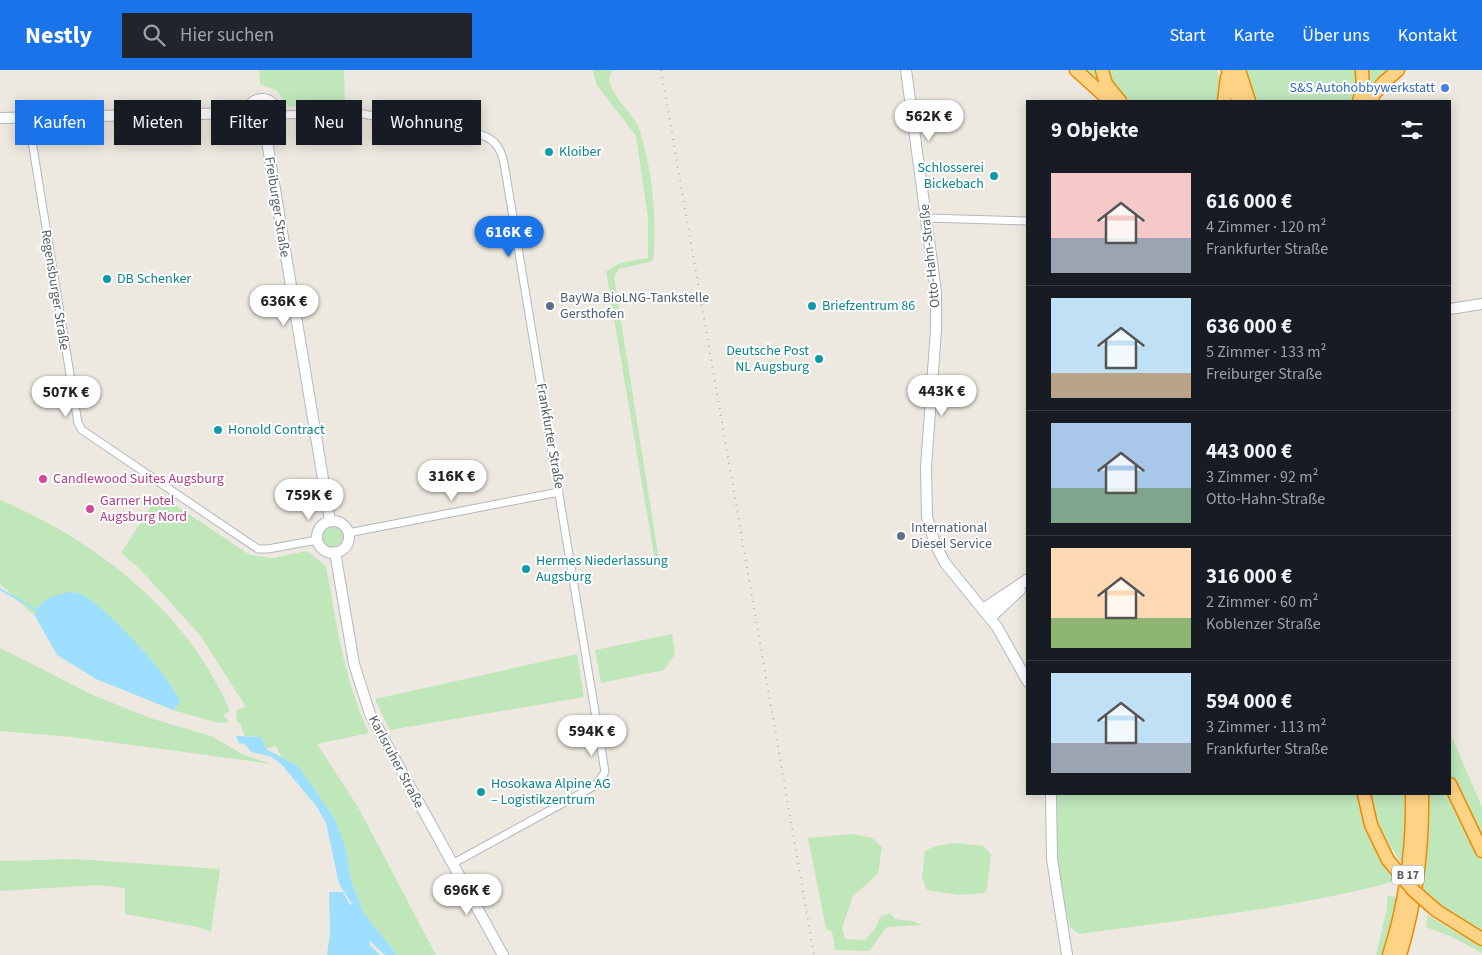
<!DOCTYPE html>
<html lang="de">
<head>
<meta charset="utf-8">
<style>
  body { margin:0; font-family:"Source Sans 3",sans-serif; background:#20242c; color:#f1f3f6; height:100vh; display:flex; flex-direction:column; font-size:19px; white-space:nowrap }
  * { box-sizing:border-box; margin:0 }
  p { font-size:16px; color:#9ea1a6 }
  .icon { flex:none; width:28px; height:28px; fill:none; stroke:currentColor; stroke-width:2; stroke-linecap:round; stroke-linejoin:round }
  .map { position:relative; flex:1; overflow:hidden }
  .sheet { position:absolute; left:1026px; top:30px; width:425px; height:695px; display:flex; flex-direction:column; background:#171b24; border-radius:0px; box-shadow:0 2px 12px #0003 }
  .sheet>* { flex:none }
  .top-card { position:absolute; left:15px; top:30px; width:475px; height:45px; display:flex; gap:10px }
  .price { position:absolute; translate:-50% -42px; padding:0 11px; border-radius:18px; background:#fff; color:#222; font-size:16px; line-height:32px; filter:drop-shadow(0 1px 2px #0008) }
  .price::after { content:''; position:absolute; left:50%; top:30px; width:15px; height:11px; margin-left:-8px; background:inherit; clip-path:polygon(0 0,100% 0,50% 100%) }
  .price.selected { background:#1a73e8; color:#fff }
  ul { padding:0; list-style:none }
  li { display:flex; align-items:center; gap:15px; height:125px; padding:0 25px }
  li+li { border-top:1px solid #363941 }
  li span { display:grid; place-items:center; flex:none; width:140px; height:100px; border-radius:0px; color:#555 }
  li>.icon { margin-inline-start:auto }
  span .icon { width:60px; height:60px; fill:#fffc; stroke-width:1 }
  li b { font-size:21px }
  h2 { display:flex; justify-content:space-between; align-items:center; height:60px; padding:0 25px; font-size:21px }
  .pill { padding:0 18px; border-radius:0px; background:#171b24; box-shadow:0 2px 12px #0003; font-size:18px; line-height:45px }
  .pill.selected { background:#1a73e8; color:#fff }
  header { display:flex; align-items:center; gap:30px; box-sizing:border-box; height:70px; padding:0 25px; background:#1a73e8; color:#fff }
  header strong { font-size:24px }
  nav { display:flex; gap:28px; margin-inline-start:auto; font-size:18px }
  .search { width:350px; height:45px; background:#20242c; display:flex; align-items:center; gap:12px; box-sizing:border-box; padding:0 18px; border-radius:0px; color:#9ea1a6; font-size:19px }
  .map>svg:first-child { display:block }
  .green { fill:#bfe7ba }
  .water { fill:#9edfff }
  .lines { fill:none; stroke-linecap:round; stroke-linejoin:round }
  .stream { stroke:#9edfff; stroke-width:2 }
  .street-casing { stroke:#b3b8bc; stroke-width:9 }
  .secondary-casing { stroke:#b4b9be; stroke-width:12 }
  .highway-casing { stroke:#ed8a00; stroke-width:15 }
  .street { stroke:#fff; stroke-width:7 }
  .secondary { stroke:#fff; stroke-width:10 }
  .highway { stroke:#ffd385; stroke-width:12 }
  .rail { stroke:#b2b3b3; stroke-width:2; stroke-dasharray:1 6; stroke-linecap:butt }
  .highway-bridge-casing { stroke:#ed8a00; stroke-width:15; stroke-linecap:butt }
  .highway-bridge { stroke:#ffd385; stroke-width:12 }
  .shop-dot { fill:#3f7fe0; stroke:#fff; stroke-width:2 }
  .culture-dot { fill:#0f9aa8; stroke:#fff; stroke-width:2 }
  .service-dot { fill:#5c6f8a; stroke:#fff; stroke-width:2 }
  .hotel-dot { fill:#d1479c; stroke:#fff; stroke-width:2 }
  .labels { text-anchor:middle; dominant-baseline:central; stroke-width:4; stroke-linejoin:round; paint-order:stroke }
  .shield { fill:#fff; stroke:#8b8e91; stroke-width:1 }
  .shield-label { font-size:12px; font-weight:bold; fill:#595e62 }
  .shop-label { font-size:14px; fill:#366cbe; stroke:#fff; text-anchor:end }
  .culture-label { font-size:14px; fill:#0d838f; stroke:#fff; text-anchor:start }
  .street-label { font-size:14px; fill:#595e62; stroke:#fff }
  .service-label { font-size:14px; fill:#4e5e75; stroke:#fff; text-anchor:start }
  .hotel-label { font-size:14px; fill:#b23c85; stroke:#fff; text-anchor:start }
</style>
</head>
<body>
<header>
<strong>Nestly</strong>
<div class="search"><svg class="icon" aria-label="search" viewBox="0 0 24 24"><circle cx="10" cy="10" r="6"/><path d="M15 15l6 6"/></svg>Hier suchen</div>
<nav><a>Start</a><a>Karte</a><a>Über uns</a><a>Kontakt</a></nav>
</header>
<div class="map">
<svg width="1482" height="885" viewBox="0 0 1482 885">
  <rect width="100%" height="100%" fill="#ede9e0"/>
  <path class="green" d="M259,0H344L345,36H288L277,21L260,14Z
    M593,0H613C599,15 632,42 638,56C651,90 658,152 653,189L650,192L619,199L614,207L659,490L655,491L606,201L620,193L648,188V147L636,66L596,14Z
    M1081,0H1217L1227,31H1112Z
    M1247,0H1393L1366,31H1256Z
    M251 44a11 11 0 1 1 22 0a11 11 0 1 1-22 0Z
    M159,424L250,485L272,488L307,481L326,496C337,555 343,607 369,663L317,674L358,737L436,885H397L363,842L351,810L346,781L298,696L282,689L276,676L266,679L261,667L245,666L240,654L236,650L237,640L246,637L200,565L139,498L121,483Z
    M0,430C97,471 188,542 230,641L223,645L230,652L218,653L173,640L180,632L68,522C54,526 38,529 35,546L0,514Z
    M321 466a11 11 0 1 1 22 0a11 11 0 1 1-22 0Z
    M672,564L675,584L664,600L601,613L595,580Z
    M0,578L93,625L150,648L211,666L244,685L272,694L72,667L0,661Z
    M577,584L584,627L390,660L375,629Z
    M1450,663L1482,737V771L1450,705Z
    M1055,724H1360L1387,798L1396,811C1293,839 1185,849 1079,864L1070,857L1057,802Z
    M1370,724H1408L1406,800C1393,780 1371,748 1370,724Z
    M1427,724H1449L1482,791V864L1460,851L1421,821Z
    M853,764L872,768L882,777L878,804L853,826L842,858L845,869L865,870L875,859L880,847L890,843L895,849L912,851L923,855L887,857L869,881L835,880L832,861L826,859L808,768Z
    M956,773L983,776L991,784L987,819L984,823L958,825L927,820L922,809L925,781L935,776Z
    M75,789L220,799L211,862L198,857L125,844V818L99,815L0,821V791Z
    M1387,826L1399,827L1385,885H1376L1387,838Z
    M1427,845L1482,877V883L1450,866L1426,857Z"/>
  <path class="water" d="M68,522C75,522 80,523 86,527C106,538 175,611 180,632L173,640L96,609L57,585L35,546C38,529 54,526 68,522Z
    M236,666L261,667L266,679L298,696L335,749L346,781L351,810L363,842L397,885H385L370,871V875L380,885H327L330,863L329,822H343L350,835L352,834L339,814L326,753L317,737L281,694L270,686L251,682L246,675L239,673Z"/>
  <g class="lines">
    <path class="stream" d="M0,519L36,540"/>
    <defs>
      <path id="street" d="M278,45L357,43L474,63C493,67 500,75 504,93L605,702L596,715L452,794
        M28,47L78,353L82,360L258,479H268L317,470
        M927,148L1028,151
        M348,463L559,422"/>
      <path id="secondary" d="M906,0L936,222V260L926,397L927,447L935,474L945,493L997,557L1028,612
        M247 44a15 15 0 1 1 30 0a15 15 0 1 1-30 0Z
        M0,48L246,43
        M265,59L330,451
        M1450,239L1482,234
        M317 467a16 16 0 1 1 32 0a16 16 0 1 1-32 0Z
        M335,482L354,594L370,644L503,885
        M983,539L1028,509
        M990,548L1020,520
        M1051,724L1052,789L1067,885"/>
      <path id="highway" d="M1076,0L1110,31
        M1102,0L1106,14L1120,31
        M1228,0L1238,31
        M1239,0L1249,31
        M1224,31L1227,7
        M1359,31L1363,19L1362,0
        M1369,31L1383,13L1398,0
        M1450,714L1482,781
        M1364,724L1371,755L1388,790
        M1437,841L1482,869
        M1389,885C1406,832 1413,779 1412,724
        M1400,885C1416,832 1423,779 1422,724"/>
    </defs>
    <use href="#street" class="street-casing"/>
    <use href="#secondary" class="secondary-casing"/>
    <use href="#highway" class="highway-casing"/>
    <use href="#street" class="street"/>
    <use href="#secondary" class="secondary"/>
    <use href="#highway" class="highway"/>
    <path class="rail" d="M661,0L814,885"/>
    <defs>
      <path id="highway-bridge" d="M1388,790L1413,820L1437,841"/>
    </defs>
    <use href="#highway-bridge" class="highway-bridge-casing"/>
    <use href="#highway-bridge" class="highway-bridge"/>
  </g>
  <circle class="shop-dot" cx="1445" cy="18" r="5"/>
  <g class="culture-dot">
    <circle cx="549" cy="82" r="5"/>
    <circle cx="994" cy="106" r="5"/>
    <circle cx="107" cy="209" r="5"/>
    <circle cx="812" cy="236" r="5"/>
    <circle cx="819" cy="289" r="5"/>
    <circle cx="218" cy="360" r="5"/>
    <circle cx="526" cy="499" r="5"/>
    <circle cx="481" cy="722" r="5"/>
  </g>
  <g class="service-dot">
    <circle cx="550" cy="236" r="5"/>
    <circle cx="901" cy="466" r="5"/>
  </g>
  <g class="hotel-dot">
    <circle cx="43" cy="409" r="5"/>
    <circle cx="90" cy="439" r="5"/>
  </g>
  <g class="labels">
    <rect class="shield" x="1392" y="795.5" width="32" height="19" rx="4"/>
    <g class="shield-label">
      <text x="1408" y="805">B 17</text>
    </g>
    <g class="shop-label">
      <text x="1435" y="18">S&amp;S Autohobbywerkstatt</text>
    </g>
    <g class="culture-label">
      <text x="559" y="82">Kloiber</text>
      <text x="984" y="98" text-anchor="end">Schlosserei<tspan x="984" dy="16">Bickebach</tspan></text>
      <text x="117" y="209">DB Schenker</text>
      <text x="822" y="236">Briefzentrum 86</text>
      <text x="809" y="281" text-anchor="end">Deutsche Post<tspan x="809" dy="16">NL Augsburg</tspan></text>
      <text x="228" y="360">Honold Contract</text>
      <text x="536" y="491">Hermes Niederlassung<tspan x="536" dy="16">Augsburg</tspan></text>
      <text x="491" y="714">Hosokawa Alpine AG<tspan x="491" dy="16">– Logistikzentrum</tspan></text>
    </g>
    <g class="street-label">
      <text transform="translate(277 137) rotate(81)">Freiburger Straße</text>
      <text transform="translate(930 186) rotate(-96)">Otto-Hahn-Straße</text>
      <text transform="translate(55 220) rotate(81)">Regensburger Straße</text>
      <text transform="translate(550 366) rotate(80)">Frankfurter Straße</text>
      <text transform="translate(396 692) rotate(62)">Karlsruher Straße</text>
    </g>
    <g class="service-label">
      <text x="560" y="228">BayWa BioLNG-Tankstelle<tspan x="560" dy="16">Gersthofen</tspan></text>
      <text x="911" y="458">International<tspan x="911" dy="16">Diesel Service</tspan></text>
    </g>
    <g class="hotel-label">
      <text x="53" y="409">Candlewood Suites Augsburg</text>
      <text x="100" y="431">Garner Hotel<tspan x="100" dy="16">Augsburg Nord</tspan></text>
    </g>
  </g>
</svg>
<b class="price" style="left:929px;top:72px">562K €</b>
<b class="price selected" style="left:509px;top:188px">616K €</b>
<b class="price" style="left:284px;top:257px">636K €</b>
<b class="price" style="left:942px;top:347px">443K €</b>
<b class="price" style="left:66px;top:348px">507K €</b>
<b class="price" style="left:452px;top:432px">316K €</b>
<b class="price" style="left:309px;top:451px">759K €</b>
<b class="price" style="left:592px;top:687px">594K €</b>
<b class="price" style="left:467px;top:846px">696K €</b>
<div class="top-card">
<a class="pill selected">Kaufen</a>
<a class="pill">Mieten</a>
<a class="pill">Filter</a>
<a class="pill">Neu</a>
<a class="pill">Wohnung</a>
</div>
<section class="sheet">
<h2>9 Objekte<svg class="icon" aria-label="filters" viewBox="0 0 24 24"><path d="M4 7h16M4 17h16"/><circle cx="9" cy="7" r="2"/><circle cx="15" cy="17" r="2"/></svg></h2>
<ul>
<li><span style="background:linear-gradient(#f6c9c9 65%,#9aa5b1 0)"><svg class="icon" aria-label="home" viewBox="0 0 24 24"><path d="M3 11l9-7 9 7M6 9v11h12V9"/></svg></span><div><b>616 000 €</b><p>4 Zimmer · 120 m²</p><p>Frankfurter Straße</p></div></li>
<li><span style="background:linear-gradient(#bfe0f5 75%,#b9a48a 0)"><svg class="icon" aria-label="home" viewBox="0 0 24 24"><path d="M3 11l9-7 9 7M6 9v11h12V9"/></svg></span><div><b>636 000 €</b><p>5 Zimmer · 133 m²</p><p>Freiburger Straße</p></div></li>
<li><span style="background:linear-gradient(#a9c7e8 65%,#7fa58c 0)"><svg class="icon" aria-label="home" viewBox="0 0 24 24"><path d="M3 11l9-7 9 7M6 9v11h12V9"/></svg></span><div><b>443 000 €</b><p>3 Zimmer · 92 m²</p><p>Otto-Hahn-Straße</p></div></li>
<li><span style="background:linear-gradient(#ffd9b3 70%,#8fb573 0)"><svg class="icon" aria-label="home" viewBox="0 0 24 24"><path d="M3 11l9-7 9 7M6 9v11h12V9"/></svg></span><div><b>316 000 €</b><p>2 Zimmer · 60 m²</p><p>Koblenzer Straße</p></div></li>
<li><span style="background:linear-gradient(#bfe0f5 70%,#9aa5b1 0)"><svg class="icon" aria-label="home" viewBox="0 0 24 24"><path d="M3 11l9-7 9 7M6 9v11h12V9"/></svg></span><div><b>594 000 €</b><p>3 Zimmer · 113 m²</p><p>Frankfurter Straße</p></div></li>
</ul>
</section>
</div>
</body>
</html>
